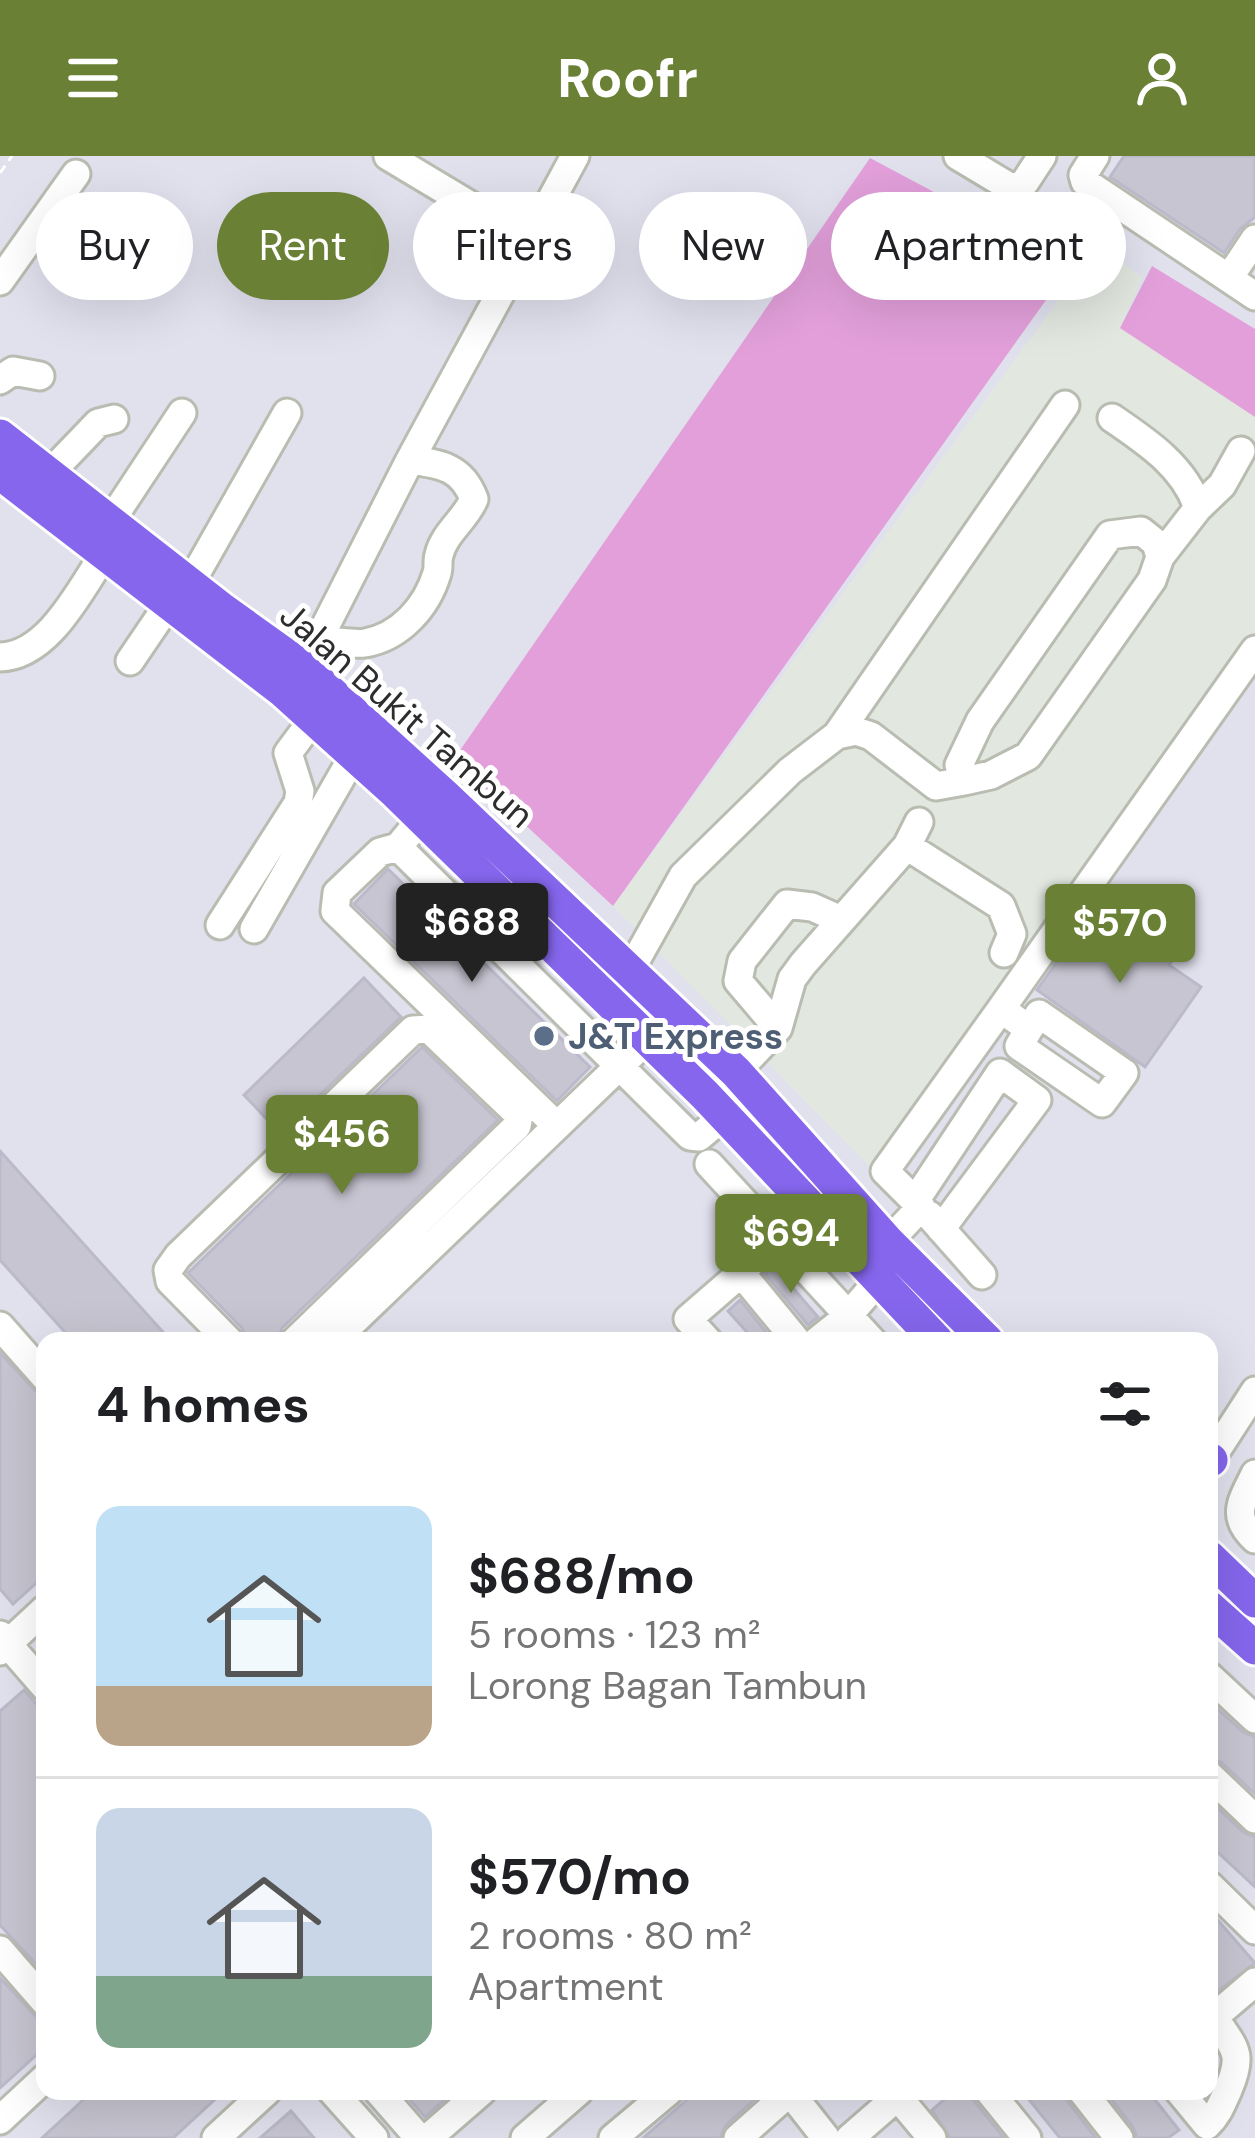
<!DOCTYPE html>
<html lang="en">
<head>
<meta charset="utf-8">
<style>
  body { margin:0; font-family:"DM Sans",sans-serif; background:#f6f6f6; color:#202124; height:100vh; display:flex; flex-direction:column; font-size:45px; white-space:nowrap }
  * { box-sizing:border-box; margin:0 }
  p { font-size:39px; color:#757577 }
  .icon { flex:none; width:66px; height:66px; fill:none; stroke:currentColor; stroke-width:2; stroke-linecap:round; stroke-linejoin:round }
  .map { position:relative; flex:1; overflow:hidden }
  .sheet { position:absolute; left:36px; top:1176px; width:1182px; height:768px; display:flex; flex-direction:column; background:#fff; border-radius:24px; box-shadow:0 12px 48px #0002 }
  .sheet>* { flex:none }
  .banner { position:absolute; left:36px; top:36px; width:1185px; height:108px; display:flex; gap:24px }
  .price { position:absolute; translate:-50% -102px; padding:0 27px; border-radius:12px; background:#6a8034; color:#fff; font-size:39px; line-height:78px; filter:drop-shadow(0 3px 6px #0008) }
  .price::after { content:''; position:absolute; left:50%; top:72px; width:36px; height:27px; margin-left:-18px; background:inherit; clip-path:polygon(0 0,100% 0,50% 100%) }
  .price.active { background:#222; color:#fff }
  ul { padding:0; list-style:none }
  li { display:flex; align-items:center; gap:36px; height:300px; padding:0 60px }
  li+li { border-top:3px solid #e0e0e0 }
  li span { display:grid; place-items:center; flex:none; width:336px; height:240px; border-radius:24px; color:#555 }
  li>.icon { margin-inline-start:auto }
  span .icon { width:144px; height:144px; fill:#fffc; stroke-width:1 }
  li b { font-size:51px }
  h2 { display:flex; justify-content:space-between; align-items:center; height:144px; padding:0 60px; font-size:51px }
  .tag { padding:0 42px; border-radius:54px; background:#fff; box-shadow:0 12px 48px #0002; font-size:42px; line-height:108px }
  .tag.active { background:#6a8034; color:#fff }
  header { display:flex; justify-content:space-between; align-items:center; height:156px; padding:0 60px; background:#6a8034; color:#fff; font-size:54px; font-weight:700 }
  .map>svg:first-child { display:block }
  .industrial { fill:#e2e7e0 }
  .green { fill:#e29fda }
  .building { fill:#c6c5d1; stroke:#bcbaca; stroke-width:3 }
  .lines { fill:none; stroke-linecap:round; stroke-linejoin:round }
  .minor-casing { stroke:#b9bdb1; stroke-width:33 }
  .major-casing { stroke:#fff; stroke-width:39 }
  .path { stroke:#fff; stroke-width:3; stroke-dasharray:9 6; stroke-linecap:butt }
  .minor { stroke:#fff; stroke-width:27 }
  .major { stroke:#8566ed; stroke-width:33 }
  .service-dot { fill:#5c6f8a; stroke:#fff; stroke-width:4.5 }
  .labels { text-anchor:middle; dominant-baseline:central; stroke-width:10; stroke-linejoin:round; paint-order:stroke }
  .street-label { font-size:36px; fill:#2d2d2d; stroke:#fff }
  .service-label { font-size:36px; font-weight:bold; fill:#4e5e75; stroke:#fff; text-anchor:start }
</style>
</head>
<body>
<header><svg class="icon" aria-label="menu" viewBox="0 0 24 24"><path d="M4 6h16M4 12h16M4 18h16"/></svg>Roofr<svg class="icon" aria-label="person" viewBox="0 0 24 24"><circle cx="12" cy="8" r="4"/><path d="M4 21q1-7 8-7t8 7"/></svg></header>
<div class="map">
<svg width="1255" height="1982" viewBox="0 0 1255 1982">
  <rect width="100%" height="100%" fill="#e1e1ee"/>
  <path class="industrial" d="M1099,89L1142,121L1121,172L1255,261V477L877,1018L613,750Z"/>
  <path class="green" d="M870,2L1071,109L613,750L454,603Z
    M1152,110L1255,173V261L1120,172Z"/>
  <path class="building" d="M1124,0H1255V61L1240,73L1224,97L1110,21Z
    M388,713L590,911L557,945L354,748Z
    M1097,749L1174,802L1169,809L1201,831L1145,911L1037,834Z
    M364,822L401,861L280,977L244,939Z
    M422,891L498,964L282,1172L277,1185H248L242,1172L188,1117Z
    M0,995L171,1185H73L0,1104Z
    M773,1109L818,1161L808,1169L765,1118Z
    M740,1144L766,1176L755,1185L728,1155Z
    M0,1197L45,1245V1419L13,1448L0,1433Z
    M24,1534L45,1558V1818L0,1769V1555Z
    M1209,1545L1243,1576L1255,1581V1638L1221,1606L1209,1601Z
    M1209,1644L1243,1676L1255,1681V1731L1209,1688Z
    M1209,1754L1255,1807L1209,1842Z
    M0,1822L45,1870V1891L0,1932Z
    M93,1935H224L173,1982H42Z
    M402,1935H455L425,1961Z
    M697,1935H764L726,1969L720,1982H643Z
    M954,1935H966L1004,1982H950L932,1954Z
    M1022,1935H1064L1068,1946L1096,1982H1060Z
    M1105,1935H1148L1179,1974L1168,1982H1137L1133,1971Z
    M291,1955L314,1982H260Z"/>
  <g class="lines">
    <defs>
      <path id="minor" d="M388,0L531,86
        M958,0L1013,33L1025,26L1042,0
        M1095,0L1083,19L1085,26L1255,140
        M1229,122L1255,83
        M0,125L76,18
        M0,224L13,215L40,220
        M1112,262C1146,285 1185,311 1198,352L1160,401L1152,424L1028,600L991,619L964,625L959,609L980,565L1110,379L1141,375L1156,387L1160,401
        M49,318L98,267L114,263
        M1198,352L1222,329L1241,295
        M110,366L182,257
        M190,428L287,257
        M318,485C334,484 351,489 365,487C400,481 427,451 437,417C439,411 437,405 439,399C444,377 466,363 474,343C462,311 441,308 410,304
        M0,501C49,500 81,432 105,397
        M130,505L170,446
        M304,512L410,304L575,0
        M837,579L1065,249
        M422,662L398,691L380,696L337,737L335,755L557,970
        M907,690L1001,750L1012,778L1004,797
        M398,691L690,980L699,981L724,960
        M220,769L298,647L300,635L288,597L314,562
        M254,773L354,599
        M631,813L683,720L790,615L837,579L856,575L871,580L936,630L964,625
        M1001,853L1255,494
        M778,872L738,825L742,805L787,748L812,751L839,763
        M736,916L778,872L792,823L803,808L907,690L919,666
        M709,1008L872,1185
        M915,1045L1000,917L1037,944L941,1073
        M929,1059L982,1119
        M888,1086L921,1051L885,1015L1001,853L1029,873L1019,890L1102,947L1124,917L1039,858L1029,873
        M0,1170L45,1221
        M229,1185L170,1125L168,1114L178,1100L413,874L429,873L519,959L517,970L295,1185
        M333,1185L633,897
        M708,1185L688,1163L741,1117
        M797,1185L741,1117L806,1049
        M817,1185L847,1161L879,1124
        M1209,1306L1255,1235
        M1255,1318C1242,1345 1230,1360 1255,1383
        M0,1479L45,1531
        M0,1495L45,1453
        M1209,1520L1255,1563
        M1209,1619L1255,1663
        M1209,1729L1255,1774
        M0,1794L45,1846
        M332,1935L374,1982
        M378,1935L419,1982
        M789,1935L826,1982
        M989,1935L1027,1982
        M1082,1935L1119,1982
        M1179,1935L1207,1969C1218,1959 1222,1947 1228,1934C1244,1897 1235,1893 1214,1861L1255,1826
        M897,1940L932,1982
        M0,1964L45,1922
        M216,1982L267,1935
        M428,1982L482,1935
        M525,1982L579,1935
        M613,1982L669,1935
        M738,1982L791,1935
        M850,1982L904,1935"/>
      <path id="major" d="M0,280L223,454L304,512L446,641L736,916L888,1086L987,1185
        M0,317L283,535L394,635L705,939L937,1185
        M1209,1305L1211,1304
        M1209,1401L1255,1445
        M1209,1451L1255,1492"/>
    </defs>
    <use href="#minor" class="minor-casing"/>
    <use href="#major" class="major-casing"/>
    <path class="path" d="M0,17L12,0"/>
    <use href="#minor" class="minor"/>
    <use href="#major" class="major"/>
  </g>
  <circle class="service-dot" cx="544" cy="880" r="12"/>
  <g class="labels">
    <g class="street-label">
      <text transform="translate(407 559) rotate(41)">Jalan Bukit Tambun</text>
    </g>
    <g class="service-label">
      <text x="568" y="880">J&amp;T Express</text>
    </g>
  </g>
</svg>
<b class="price active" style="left:472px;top:829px">$688</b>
<b class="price" style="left:1120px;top:830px">$570</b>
<b class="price" style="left:342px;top:1041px">$456</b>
<b class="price" style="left:791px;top:1140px">$694</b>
<div class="banner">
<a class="tag">Buy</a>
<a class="tag active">Rent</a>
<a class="tag">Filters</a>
<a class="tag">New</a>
<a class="tag">Apartment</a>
</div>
<section class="sheet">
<h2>4 homes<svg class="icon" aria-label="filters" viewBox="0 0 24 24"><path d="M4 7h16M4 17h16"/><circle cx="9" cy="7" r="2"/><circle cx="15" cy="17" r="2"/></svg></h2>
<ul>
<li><span style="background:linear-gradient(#bfe0f5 75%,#b9a48a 0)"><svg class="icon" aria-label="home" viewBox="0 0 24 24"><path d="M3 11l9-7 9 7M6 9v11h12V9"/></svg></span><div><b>$688/mo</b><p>5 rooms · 123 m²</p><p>Lorong Bagan Tambun</p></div></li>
<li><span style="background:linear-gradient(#c9d6e8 70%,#7fa58c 0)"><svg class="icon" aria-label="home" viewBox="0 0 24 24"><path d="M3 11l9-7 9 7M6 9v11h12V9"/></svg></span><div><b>$570/mo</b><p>2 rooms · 80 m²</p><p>Apartment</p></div></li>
</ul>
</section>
</div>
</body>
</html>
